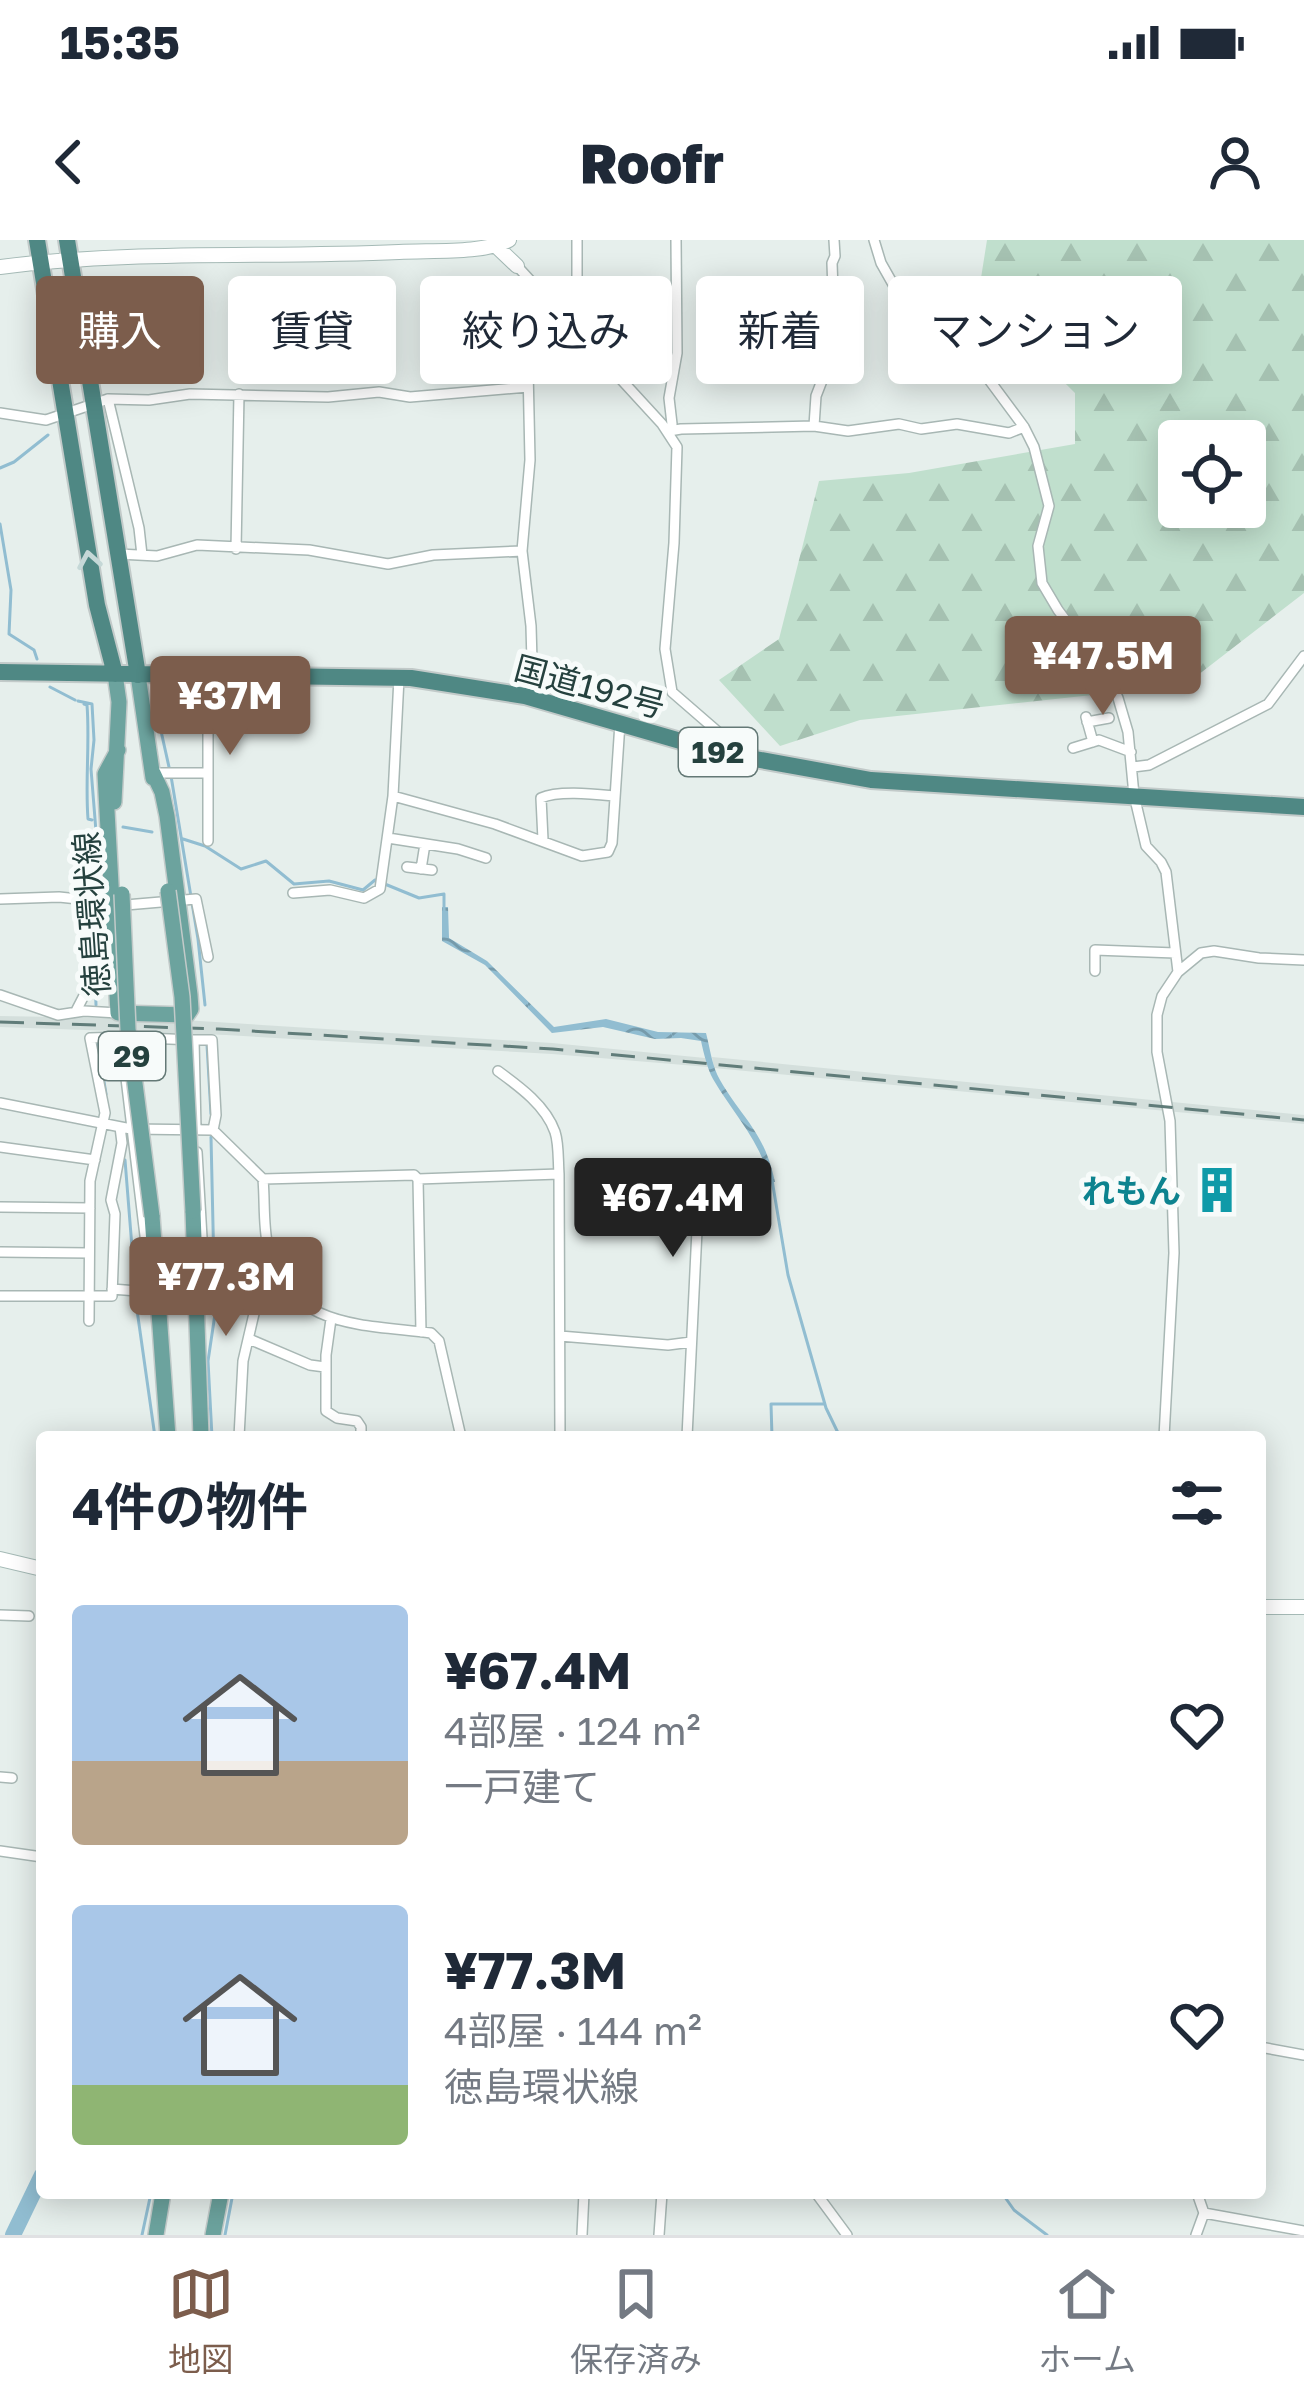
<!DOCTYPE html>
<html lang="ja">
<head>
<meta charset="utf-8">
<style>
  body { margin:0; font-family:"Golos Text","Noto Sans JP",sans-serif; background:#f6f6f7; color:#1f2937; height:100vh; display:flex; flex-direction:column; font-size:45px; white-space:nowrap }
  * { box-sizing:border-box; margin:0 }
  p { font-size:39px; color:#747a83 }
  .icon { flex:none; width:66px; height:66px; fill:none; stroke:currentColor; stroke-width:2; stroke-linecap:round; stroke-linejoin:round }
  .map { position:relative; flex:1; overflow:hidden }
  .panel { position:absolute; left:36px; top:1191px; width:1230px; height:768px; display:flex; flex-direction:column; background:#fff; border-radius:12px; box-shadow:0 6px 30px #0003 }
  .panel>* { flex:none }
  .top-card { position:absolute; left:36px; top:36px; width:1233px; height:108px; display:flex; gap:24px }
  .tools { position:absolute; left:1158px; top:180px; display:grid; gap:24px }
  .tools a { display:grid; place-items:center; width:108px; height:108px; border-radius:12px; background:#fff; box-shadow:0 6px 30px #0003; font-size:60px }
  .price { position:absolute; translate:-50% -102px; padding:0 27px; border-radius:12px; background:#7c5d4c; color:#fff; font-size:39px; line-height:78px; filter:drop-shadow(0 3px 6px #0008) }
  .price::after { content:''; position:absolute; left:50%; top:72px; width:36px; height:27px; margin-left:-18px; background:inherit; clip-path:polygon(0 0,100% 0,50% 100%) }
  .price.on { background:#222; color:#fff }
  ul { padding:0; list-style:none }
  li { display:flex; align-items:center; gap:36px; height:300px; padding:0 36px }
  li span { display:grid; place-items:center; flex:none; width:336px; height:240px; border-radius:12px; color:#555 }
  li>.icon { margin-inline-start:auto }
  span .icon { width:144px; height:144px; fill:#fffc; stroke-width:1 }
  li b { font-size:51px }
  h2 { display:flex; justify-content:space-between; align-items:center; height:144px; padding:0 36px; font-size:51px }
  .pill { padding:0 42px; border-radius:12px; background:#fff; box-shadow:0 6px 30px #0003; font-size:42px; line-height:108px }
  .pill.on { background:#7c5d4c; color:#fff }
  .status { display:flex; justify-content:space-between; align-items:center; height:84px; padding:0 60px; background:#fff; direction:ltr }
  .status svg { height:33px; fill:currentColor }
  header { display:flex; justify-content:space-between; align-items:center; height:156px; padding:0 36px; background:#fff; font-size:54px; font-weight:800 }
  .menu { display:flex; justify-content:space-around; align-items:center; height:168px; border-top:3px solid #e0e1e3; background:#fff; font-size:33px; color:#747a83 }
  .menu a { display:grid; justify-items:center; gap:6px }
  .menu .on { color:#7c5d4c }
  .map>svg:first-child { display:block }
  .built { fill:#d4dfdc }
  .forest { fill:url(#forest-firs); fill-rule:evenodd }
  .water { fill:url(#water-waves) }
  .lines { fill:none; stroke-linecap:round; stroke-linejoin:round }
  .stream { stroke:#91bdd1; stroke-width:3 }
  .river { stroke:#91bdd1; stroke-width:16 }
  .minor-casing { stroke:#a8b7b4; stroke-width:12 }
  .secondary-casing { stroke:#a5bab6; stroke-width:16 }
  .primary-casing { stroke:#c2cac9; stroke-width:18 }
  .trunk-casing { stroke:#c2cac9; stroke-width:20 }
  .minor { stroke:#fff; stroke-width:9 }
  .secondary { stroke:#fff; stroke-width:14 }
  .primary { stroke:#6ca39e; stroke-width:15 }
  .trunk { stroke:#4f8884; stroke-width:16 }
  .rail { stroke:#607c79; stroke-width:3; stroke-dasharray:24 12; stroke-linecap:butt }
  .primary-bridge-casing { stroke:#c2cac9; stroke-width:18; stroke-linecap:butt }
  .primary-bridge { stroke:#6ca39e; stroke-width:15 }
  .oneway { stroke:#c5d8d7 }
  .labels { text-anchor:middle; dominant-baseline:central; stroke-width:10; stroke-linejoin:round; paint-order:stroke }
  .shield { fill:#f7fbfa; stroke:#647976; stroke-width:3 }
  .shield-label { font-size:30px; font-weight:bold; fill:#25413e }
  .street-label { font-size:33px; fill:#25413e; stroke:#f7fbfa }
  .culture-label { font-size:33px; font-weight:bold; fill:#0d838f; stroke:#f7fbfa; text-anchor:end }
</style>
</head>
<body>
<div class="status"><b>15:35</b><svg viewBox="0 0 49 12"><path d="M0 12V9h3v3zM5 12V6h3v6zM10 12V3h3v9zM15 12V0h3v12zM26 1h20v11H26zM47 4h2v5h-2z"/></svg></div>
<header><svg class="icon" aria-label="back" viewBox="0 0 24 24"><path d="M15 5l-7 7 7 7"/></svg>Roofr<svg class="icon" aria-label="person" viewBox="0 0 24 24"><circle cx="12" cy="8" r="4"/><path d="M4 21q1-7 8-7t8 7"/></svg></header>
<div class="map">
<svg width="1304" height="1995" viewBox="0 0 1304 1995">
  <defs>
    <pattern id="forest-firs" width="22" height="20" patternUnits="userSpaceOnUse" patternTransform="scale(3)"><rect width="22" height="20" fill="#c0dfcd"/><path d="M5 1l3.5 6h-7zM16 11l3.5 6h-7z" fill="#a5c1b1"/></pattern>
    <pattern id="water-waves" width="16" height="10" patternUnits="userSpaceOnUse" patternTransform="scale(3)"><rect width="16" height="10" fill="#91bdd1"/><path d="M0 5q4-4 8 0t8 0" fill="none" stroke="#769bab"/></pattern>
  </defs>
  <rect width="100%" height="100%" fill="#e6efec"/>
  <path class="built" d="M0,776L167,779L552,803L705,818L708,827L552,814L226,795L0,787Z
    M712,817L1304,875V884L714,828Z"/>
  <path class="forest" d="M987,0H1304V353L1185,445L860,480L780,506L719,440L779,399L819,241L909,233L1075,204V153L978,57ZM1179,201H1245V267H1179Z"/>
  <path class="water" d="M442,667H448L449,698L487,721L554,787L606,779L658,792L706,793C710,808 712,827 720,840C744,881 764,891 775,942H770C761,901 734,875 713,839C707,828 704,814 701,801L681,798L655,799L603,787L552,793L485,725L442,701Z"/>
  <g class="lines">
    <path class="stream" d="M0,228L14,222L48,195
      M0,284L11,350L9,394L34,410L37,419
      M50,447L75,460
      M78,461L92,464L94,500L91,529L99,629L92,656L96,765
      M84,464L87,465C90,503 85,541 88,579L92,580
      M155,464L169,527
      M171,536L198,699L205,765
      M123,587L152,592
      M183,599L205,606L241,629L266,621L294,644L329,641L363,650L375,640L419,658L444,654V671
      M98,804L106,854
      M207,805L211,874
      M211,897L215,1074L208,1121L212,1197
      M125,920L137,1070L155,1197
      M772,940L788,1035L826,1168L840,1197
      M772,1197L771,1164H823
      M1002,1953L1014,1970L1047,1995
      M142,1995L151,1953
      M225,1995L233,1953"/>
    <path class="river" d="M13,1995L42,1935"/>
    <defs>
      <path id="minor" d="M874,0L881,23L894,46L950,105L987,137L1024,187L1034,207L1049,266L1038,306L1042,343L1058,370L1109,438L1118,458L1128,492L1134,555L1146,606L1161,622L1166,632L1178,732
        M517,26L662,184L677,207L674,303L665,409L672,452L740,511
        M532,43L528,129L530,220L522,311L531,386L533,457
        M552,65L558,60L570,63L577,38V0
        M108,159L139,288L142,315
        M0,173L46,180L108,159L149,160L190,154L328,157L379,152L410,157L528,147
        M814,186L816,156L835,107L832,23L835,16L834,0
        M669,191L681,189L814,186L848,191L899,184L921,189L957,184L1009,193L1024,187
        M669,191L672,184L669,158L677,113L676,0
        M236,309L239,154
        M119,314L157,316L197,305L309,310L388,324L433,315L522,311
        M1086,477L1093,502
        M1087,482L1109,478
        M1073,508L1099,500L1131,512
        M1133,527L1149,525L1268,464L1304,416
        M153,533H208
        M393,556L495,584L582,616L608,612L612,603L620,483
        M388,598L458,609L486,618
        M543,600L541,558C558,550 594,554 615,556
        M208,601V435
        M407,627L432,630
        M421,629L425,604
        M293,653L330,650L364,658L380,649L393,556L399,438
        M0,659L59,657L78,659L89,665L114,666L196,659L208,717
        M1095,731V710L1175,713
        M0,755L58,775L84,771L118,773
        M76,771L91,742L89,665
        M194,800H212L216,875L213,890
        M498,831C520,847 546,866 555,892C559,904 558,921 559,934
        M0,863L131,889L213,890L263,939C265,961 263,986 268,1007C288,1089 362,1084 431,1093L439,1101L461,1197
        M0,907L95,920
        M197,912L204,1032L200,1044
        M263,939L414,935L418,939L559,934L560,1197
        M418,939L421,1092
        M0,967L90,968
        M0,1012L89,1013
        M150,1037L121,797L194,800L196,889
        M112,1049L299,1064
        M0,1056H112L115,974L111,960L122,903L120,887
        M331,1079L326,1115V1171L337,1178L357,1181L361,1187V1197
        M89,1081L90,941L105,873L90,798L121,797
        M560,1096L668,1105L691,1102
        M249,1099L310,1125L325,1127
        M239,1197L243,1121L269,1009
        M687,1197L700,928L748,926
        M1164,1197L1174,1013L1170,881L1157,812V775L1162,756L1178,732L1201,713L1214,711L1259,718L1304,720
        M0,1375L29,1376
        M0,1537L12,1538
        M0,1611L42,1617
        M1260,1807L1304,1815
        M816,1953L847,1995
        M1204,1973L1304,1991
        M582,1995L584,1953
        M659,1995L662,1953
        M1196,1995L1204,1973L1197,1953"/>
      <path id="secondary" d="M496,6L517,26
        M0,27C132,10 267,18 399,12C429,10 484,14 509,0
        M0,1319L42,1329
        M1260,1367H1304"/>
      <path id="primary" d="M138,435L153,538
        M118,510L105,534L118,773L187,775L191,769L190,755L167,576L162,552L153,533
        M114,562L119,462L115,434
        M193,971L201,1197
        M152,976L168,1197
        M156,1995L163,1953
        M213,1995L221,1953"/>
      <path id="trunk" d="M37,0L97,365L115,434
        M67,0L138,435
        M0,432L411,438L525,456L722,513L871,540L1304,567"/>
    </defs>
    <use href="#minor" class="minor-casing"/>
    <use href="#secondary" class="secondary-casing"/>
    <use href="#primary" class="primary-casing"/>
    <use href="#trunk" class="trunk-casing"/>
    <use href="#minor" class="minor"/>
    <use href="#secondary" class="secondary"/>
    <use href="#primary" class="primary"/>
    <use href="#trunk" class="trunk"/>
    <path class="rail" d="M0,782L218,789L553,809L1304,880"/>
    <defs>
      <path id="primary-bridge" d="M168,651L182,757L193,971
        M122,654L128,789L152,976"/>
    </defs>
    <use href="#primary-bridge" class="primary-bridge-casing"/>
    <use href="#primary-bridge" class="primary-bridge"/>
  </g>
  <defs><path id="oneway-chevron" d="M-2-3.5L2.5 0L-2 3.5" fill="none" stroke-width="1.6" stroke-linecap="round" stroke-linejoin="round" transform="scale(3)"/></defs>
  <use class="oneway" href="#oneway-chevron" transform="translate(89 320) rotate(-100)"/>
  <defs>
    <symbol id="building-bare" viewBox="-9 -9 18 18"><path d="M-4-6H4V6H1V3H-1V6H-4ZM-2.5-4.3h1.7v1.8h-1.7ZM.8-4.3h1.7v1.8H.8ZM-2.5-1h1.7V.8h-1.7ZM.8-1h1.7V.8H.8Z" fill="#0f9aa8" stroke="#f7fbfa" stroke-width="2.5" paint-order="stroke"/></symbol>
  </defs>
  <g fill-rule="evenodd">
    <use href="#building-bare" x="1184" y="917" width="66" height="66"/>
  </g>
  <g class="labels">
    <g class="shield">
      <rect x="679" y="488" width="78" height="48" rx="9"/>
      <rect x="99" y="792" width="66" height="48" rx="9"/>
    </g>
    <g class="shield-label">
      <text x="718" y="512">192</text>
      <text x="132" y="816">29</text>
    </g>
    <g class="street-label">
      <text transform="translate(590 446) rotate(15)">国道192号</text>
      <text transform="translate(91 674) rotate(-94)">徳島環状線</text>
    </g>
    <g class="culture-label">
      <text x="1181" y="950">れもん</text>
    </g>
  </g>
</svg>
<div class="tools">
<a><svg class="icon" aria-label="locate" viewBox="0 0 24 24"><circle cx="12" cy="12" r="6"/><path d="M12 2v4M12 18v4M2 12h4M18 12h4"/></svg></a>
</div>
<b class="price" style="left:1103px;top:478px">¥47.5M</b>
<b class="price" style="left:230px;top:518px">¥37M</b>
<b class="price on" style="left:673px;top:1020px">¥67.4M</b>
<b class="price" style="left:226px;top:1099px">¥77.3M</b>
<div class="top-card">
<a class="pill on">購入</a>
<a class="pill">賃貸</a>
<a class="pill">絞り込み</a>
<a class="pill">新着</a>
<a class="pill">マンション</a>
</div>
<section class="panel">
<h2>4件の物件<svg class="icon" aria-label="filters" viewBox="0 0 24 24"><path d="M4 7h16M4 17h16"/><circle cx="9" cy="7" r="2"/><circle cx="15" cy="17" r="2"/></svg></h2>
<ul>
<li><span style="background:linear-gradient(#a9c7e8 65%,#b9a48a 0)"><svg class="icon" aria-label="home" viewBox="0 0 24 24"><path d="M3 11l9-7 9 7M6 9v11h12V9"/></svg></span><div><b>¥67.4M</b><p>4部屋 · 124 m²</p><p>一戸建て</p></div><svg class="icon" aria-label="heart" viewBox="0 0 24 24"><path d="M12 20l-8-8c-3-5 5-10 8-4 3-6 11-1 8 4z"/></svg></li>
<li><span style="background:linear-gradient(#a9c7e8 75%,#8fb573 0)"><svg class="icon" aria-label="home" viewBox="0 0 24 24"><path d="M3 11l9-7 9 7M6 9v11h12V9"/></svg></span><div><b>¥77.3M</b><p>4部屋 · 144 m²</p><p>徳島環状線</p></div><svg class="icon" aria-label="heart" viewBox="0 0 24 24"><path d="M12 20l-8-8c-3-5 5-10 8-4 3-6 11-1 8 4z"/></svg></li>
</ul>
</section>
</div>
<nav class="menu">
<a class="on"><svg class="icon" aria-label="map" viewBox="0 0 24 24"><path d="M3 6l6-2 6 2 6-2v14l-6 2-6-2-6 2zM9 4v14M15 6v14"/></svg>地図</a>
<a><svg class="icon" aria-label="saved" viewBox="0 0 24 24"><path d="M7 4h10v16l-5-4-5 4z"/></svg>保存済み</a>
<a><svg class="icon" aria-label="home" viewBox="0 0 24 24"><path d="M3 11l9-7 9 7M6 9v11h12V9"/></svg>ホーム</a>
</nav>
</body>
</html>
